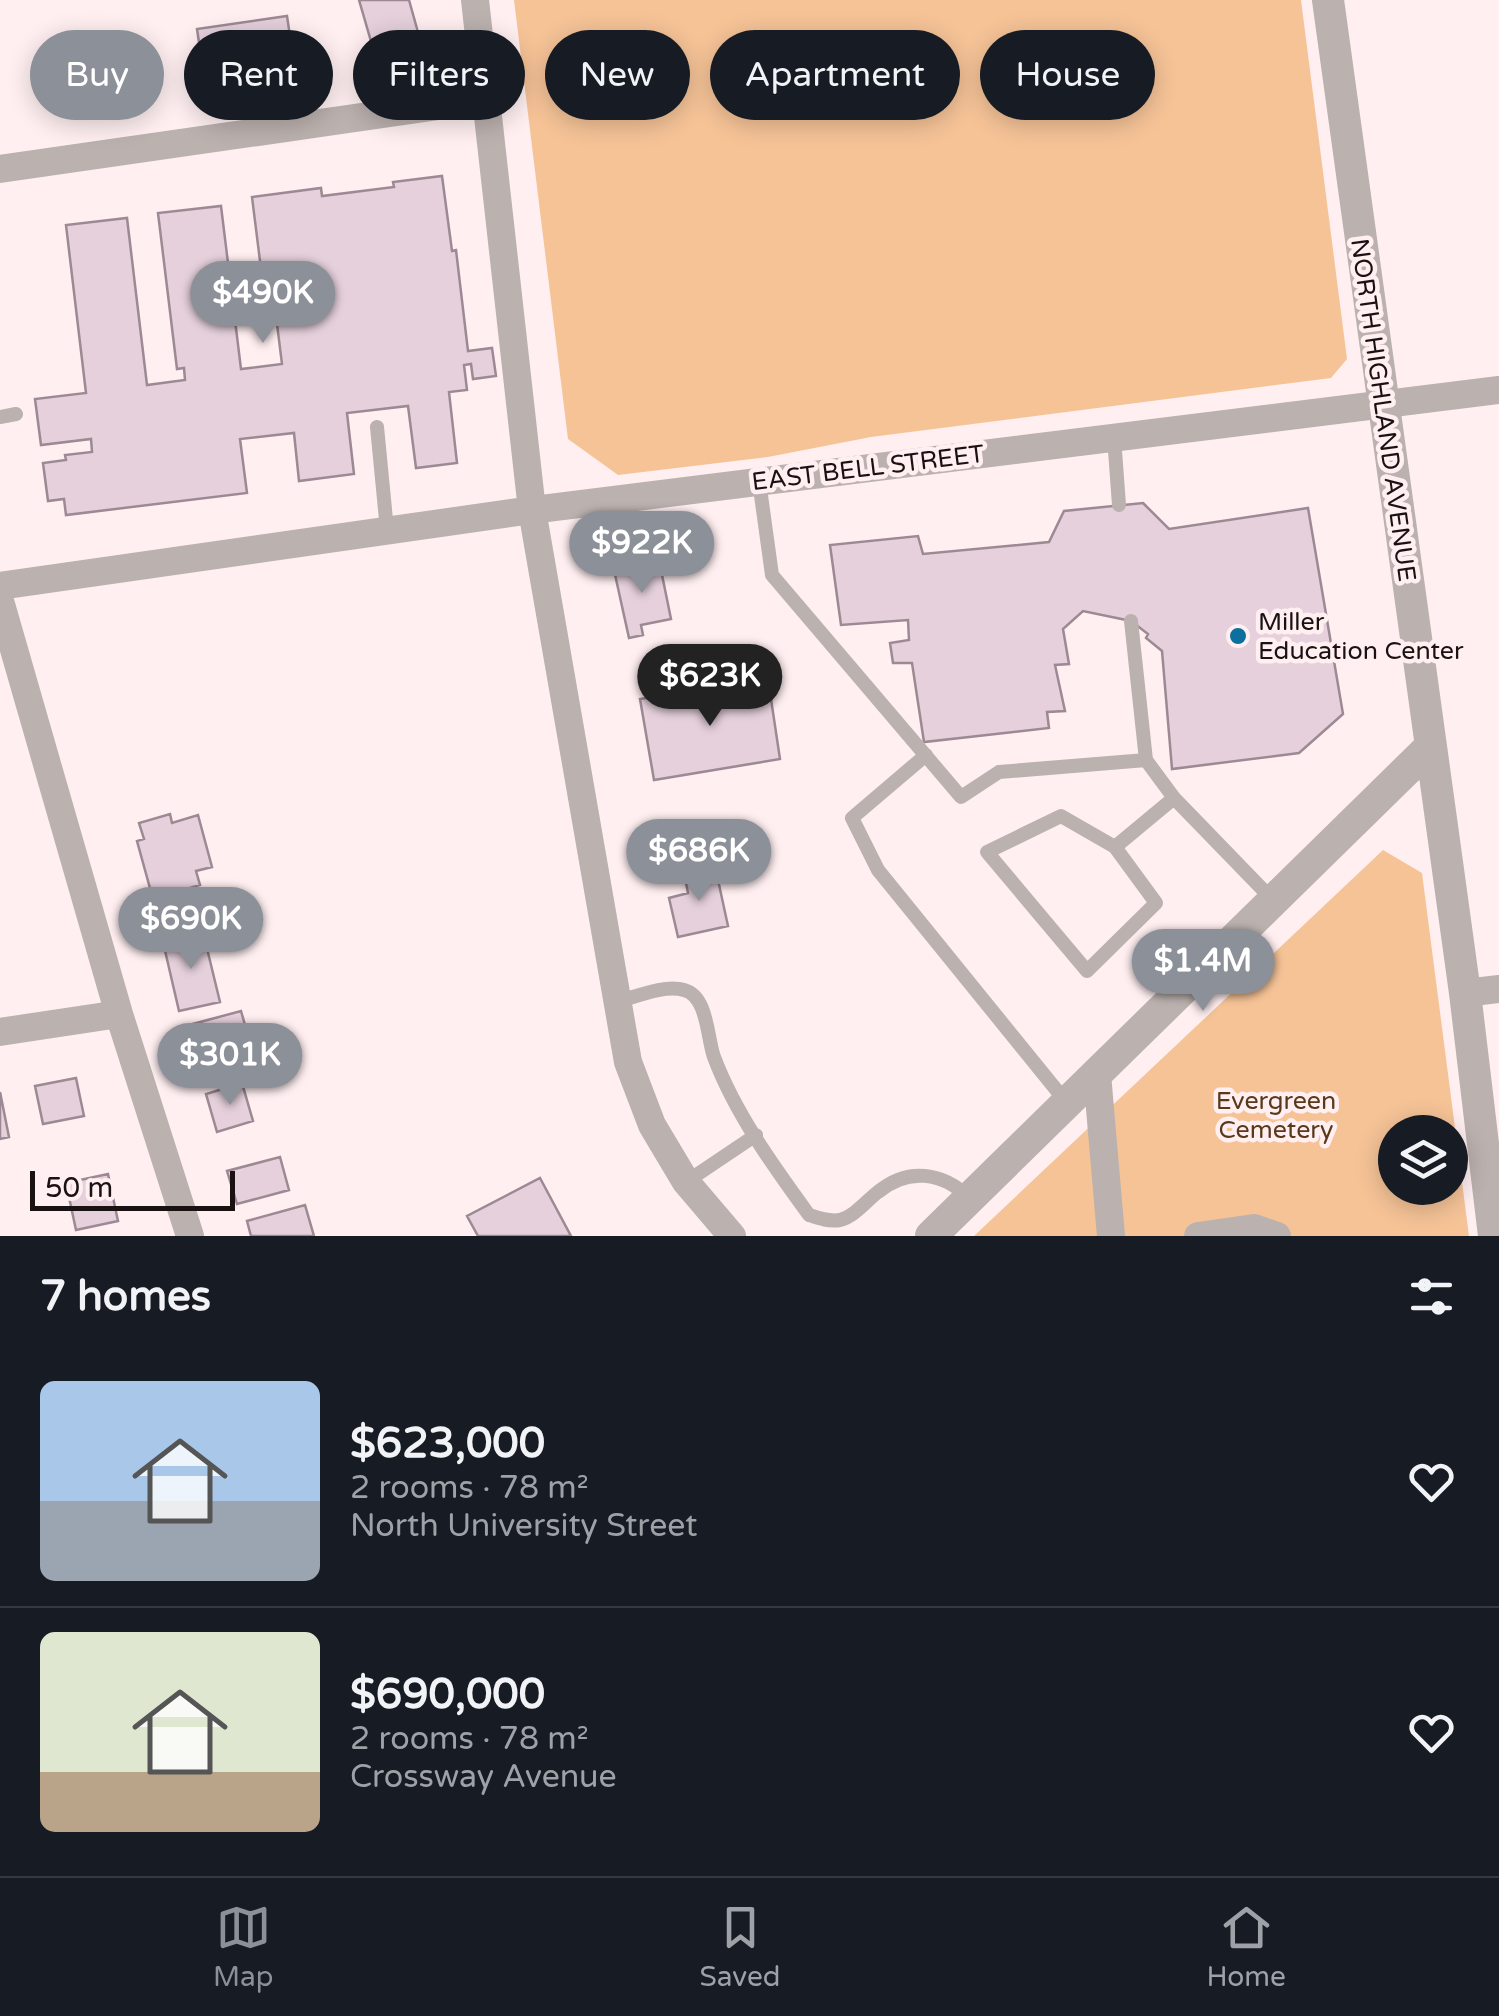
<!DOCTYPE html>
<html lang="en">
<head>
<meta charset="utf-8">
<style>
  body { margin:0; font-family:"Varela Round",sans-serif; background:#20242c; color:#f1f3f6; height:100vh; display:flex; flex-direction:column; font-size:38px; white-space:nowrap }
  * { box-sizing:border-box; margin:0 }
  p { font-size:32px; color:#9ea1a6 }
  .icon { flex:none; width:55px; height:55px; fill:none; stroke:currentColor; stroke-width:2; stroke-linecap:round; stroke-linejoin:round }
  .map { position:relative; height:1236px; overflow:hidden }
  .panel { display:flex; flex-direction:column; background:#171b24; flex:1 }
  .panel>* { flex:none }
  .guide { position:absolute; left:30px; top:30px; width:1440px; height:90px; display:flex; gap:20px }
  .controls { position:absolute; left:1378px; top:1115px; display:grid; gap:20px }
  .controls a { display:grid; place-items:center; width:90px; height:90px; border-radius:50%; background:#171b24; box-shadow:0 5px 25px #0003; font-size:50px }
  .scale { position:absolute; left:30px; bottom:25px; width:205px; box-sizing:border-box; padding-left:10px; border:5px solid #1a1112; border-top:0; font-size:28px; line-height:35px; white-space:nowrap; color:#1a1112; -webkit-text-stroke:8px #ffeff1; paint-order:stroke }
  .price { position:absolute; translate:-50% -85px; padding:0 22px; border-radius:35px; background:#8c9099; color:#fff; font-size:32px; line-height:65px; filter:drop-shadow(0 2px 5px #0008) }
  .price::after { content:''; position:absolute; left:50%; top:60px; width:30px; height:22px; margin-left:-15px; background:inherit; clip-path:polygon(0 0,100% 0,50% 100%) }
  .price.current { background:#222; color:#fff }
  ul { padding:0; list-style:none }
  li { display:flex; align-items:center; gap:30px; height:250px; padding:0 40px }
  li+li { border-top:2px solid #363941 }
  li span { display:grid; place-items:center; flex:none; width:280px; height:200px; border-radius:15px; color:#555 }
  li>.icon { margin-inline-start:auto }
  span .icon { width:120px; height:120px; fill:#fffc; stroke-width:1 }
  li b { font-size:42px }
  h2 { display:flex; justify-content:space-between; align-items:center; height:120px; padding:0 40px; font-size:42px }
  .chip { padding:0 35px; border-radius:45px; background:#171b24; box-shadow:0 5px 25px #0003; font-size:35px; line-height:90px }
  .chip.current { background:#8c9099; color:#fff }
  .tabs { display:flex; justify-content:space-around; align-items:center; height:140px; border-top:2px solid #363941; background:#171b24; font-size:28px; color:#9ea1a6 }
  .tabs a { display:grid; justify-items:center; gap:5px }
  .tabs .current { color:#8c9099 }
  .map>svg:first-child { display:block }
  .green { fill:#f6c397; fill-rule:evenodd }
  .building { fill:#e5d0dc; stroke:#9d8994; stroke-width:2.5 }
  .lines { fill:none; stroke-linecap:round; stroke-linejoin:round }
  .service { stroke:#bbb1ae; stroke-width:14 }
  .minor { stroke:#bbb1ae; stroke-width:28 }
  .tertiary { stroke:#bbb1ae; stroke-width:32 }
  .poi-dot { fill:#0b709d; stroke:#ffeff1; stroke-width:4 }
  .labels { text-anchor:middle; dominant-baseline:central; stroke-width:9; stroke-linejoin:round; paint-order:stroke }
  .street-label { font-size:25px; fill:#1a1112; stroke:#ffeff1 }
  .poi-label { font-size:25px; fill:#1a1112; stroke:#ffeff1; text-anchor:start }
  .park-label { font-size:25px; fill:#5a391b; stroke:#ffeff1 }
</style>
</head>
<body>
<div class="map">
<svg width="1499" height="1236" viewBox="0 0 1499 1236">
  <rect width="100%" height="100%" fill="#ffeff1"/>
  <path class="green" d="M514,0H1301L1347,359L1331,378L871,437L768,457L618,475L568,439Z
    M1383,850L1422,873L1469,1236H974ZM1395,1132H1450V1188H1395Z"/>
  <path class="building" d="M359,0H409L421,43L375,55Z
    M287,16L293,56L240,64L243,84L206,90L197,29Z
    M442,176L452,251L456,250L468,351L492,348L496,376L473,379L471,364L464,365L467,390L449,392L457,463L416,468L408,406L347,413L354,474L299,481L294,433L240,439L247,493L66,515L64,499L48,501L43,463L66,460L65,455L92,452L91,439L41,445L35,399L86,393L66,225L127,218L147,385L185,380L184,368L177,369L158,213L221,206L241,369L282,364L274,300L265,301L252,197L321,188L322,196L394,187L393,182Z
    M1143,503L1169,529L1308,508L1343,714L1299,753L1172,769L1162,651L1146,638L1148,634L1131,621L1083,611L1063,629L1069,664L1055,665L1065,711L1047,712L1049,728L924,742L912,663H893L890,643L909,640L908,620L841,625L830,545L918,536L923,554L1049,542L1064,511Z
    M659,560L671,619L641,625L643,635L629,638L614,570Z
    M768,679L780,759L654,780L640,699Z
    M170,814L172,823L198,815L212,867L196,871L200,885L153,899L137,841L144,839L139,823Z
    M715,866L728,926L678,937L669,898L688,893L684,873Z
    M203,932L220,1002L179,1011L163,942Z
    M241,1011L254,1056L201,1070L189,1025Z
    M76,1078L84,1116L43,1124L35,1086Z
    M242,1083L253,1121L217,1132L206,1094Z
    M0,1092L9,1137L0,1139Z
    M280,1157L289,1190L237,1204L227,1171Z
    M108,1174L118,1221L76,1230L66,1183Z
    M540,1178L571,1236H478L467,1216Z
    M305,1205L314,1236H251L247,1221Z"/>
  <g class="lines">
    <path class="service" d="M0,417L16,414
      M377,427L387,530
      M1114,437L1119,505
      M759,481L772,575L961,797L999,772L1146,760L1174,798L1273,900
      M1131,621L1146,760
      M926,755L852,818L878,870L1067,1103
      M1115,847L1156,903L1087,971L987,852L1061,816L1115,847L1174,798
      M616,1002C635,997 665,984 684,990C708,996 707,1038 714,1057C735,1113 774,1167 809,1215C818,1218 829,1222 840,1220C855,1216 866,1201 878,1192C908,1167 943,1172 969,1198
      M686,1182L756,1135"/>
    <path class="minor" d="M475,0L532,510L628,1062L652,1125L686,1182L732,1236
      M0,169L487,99
      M0,586L532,510L1499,390
      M0,601L119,1014L190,1236
      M1465,993L1499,989
      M0,1032L119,1014
      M1097,1074L1111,1236
      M1198,1236L1254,1228L1277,1236"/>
    <path class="tertiary" d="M1328,0L1465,993L1494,1236
      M931,1236L1430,747"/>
  </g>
  <circle class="poi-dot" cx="1238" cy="636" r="10"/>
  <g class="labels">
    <g class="street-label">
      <text transform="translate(1383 410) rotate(82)">NORTH HIGHLAND AVENUE</text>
      <text transform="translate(868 468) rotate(-7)">EAST BELL STREET</text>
    </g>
    <g class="poi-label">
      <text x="1258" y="622">Miller<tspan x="1258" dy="29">Education Center</tspan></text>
    </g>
    <g class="park-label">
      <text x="1276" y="1101">Evergreen<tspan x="1276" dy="29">Cemetery</tspan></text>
    </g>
  </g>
</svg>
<div class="controls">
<a><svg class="icon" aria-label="layers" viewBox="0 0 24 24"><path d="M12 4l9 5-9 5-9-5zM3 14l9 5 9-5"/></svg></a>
</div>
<div class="scale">50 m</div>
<b class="price" style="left:263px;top:346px">$490K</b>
<b class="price" style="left:642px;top:596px">$922K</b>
<b class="price current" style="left:710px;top:729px">$623K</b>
<b class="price" style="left:699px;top:904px">$686K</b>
<b class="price" style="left:191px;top:972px">$690K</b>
<b class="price" style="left:1203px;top:1014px">$1.4M</b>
<b class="price" style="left:230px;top:1108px">$301K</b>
<div class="guide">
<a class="chip current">Buy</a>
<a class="chip">Rent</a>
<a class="chip">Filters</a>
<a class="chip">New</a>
<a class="chip">Apartment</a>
<a class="chip">House</a>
</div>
</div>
<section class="panel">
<h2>7 homes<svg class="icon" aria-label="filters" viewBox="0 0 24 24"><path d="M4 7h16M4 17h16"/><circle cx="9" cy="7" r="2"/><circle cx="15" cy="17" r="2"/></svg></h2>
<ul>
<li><span style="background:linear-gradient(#a9c7e8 60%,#9aa5b1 0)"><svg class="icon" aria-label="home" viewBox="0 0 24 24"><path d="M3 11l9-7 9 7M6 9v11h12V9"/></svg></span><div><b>$623,000</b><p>2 rooms · 78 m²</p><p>North University Street</p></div><svg class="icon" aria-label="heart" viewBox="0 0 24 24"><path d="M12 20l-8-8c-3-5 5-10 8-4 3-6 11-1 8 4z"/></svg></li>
<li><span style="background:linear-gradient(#dfe7d0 70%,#b9a48a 0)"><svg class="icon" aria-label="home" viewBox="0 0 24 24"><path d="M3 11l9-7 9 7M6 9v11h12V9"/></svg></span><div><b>$690,000</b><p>2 rooms · 78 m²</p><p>Crossway Avenue</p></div><svg class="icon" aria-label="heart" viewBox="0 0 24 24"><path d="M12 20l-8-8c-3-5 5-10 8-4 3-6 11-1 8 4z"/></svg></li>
</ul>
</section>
<nav class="tabs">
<a class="current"><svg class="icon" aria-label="map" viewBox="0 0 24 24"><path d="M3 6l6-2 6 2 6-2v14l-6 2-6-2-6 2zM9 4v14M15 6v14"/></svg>Map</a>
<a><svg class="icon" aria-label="saved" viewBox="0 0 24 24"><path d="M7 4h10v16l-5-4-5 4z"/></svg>Saved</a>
<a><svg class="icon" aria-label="home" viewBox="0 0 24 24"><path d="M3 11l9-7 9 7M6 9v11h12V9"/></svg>Home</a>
</nav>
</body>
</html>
